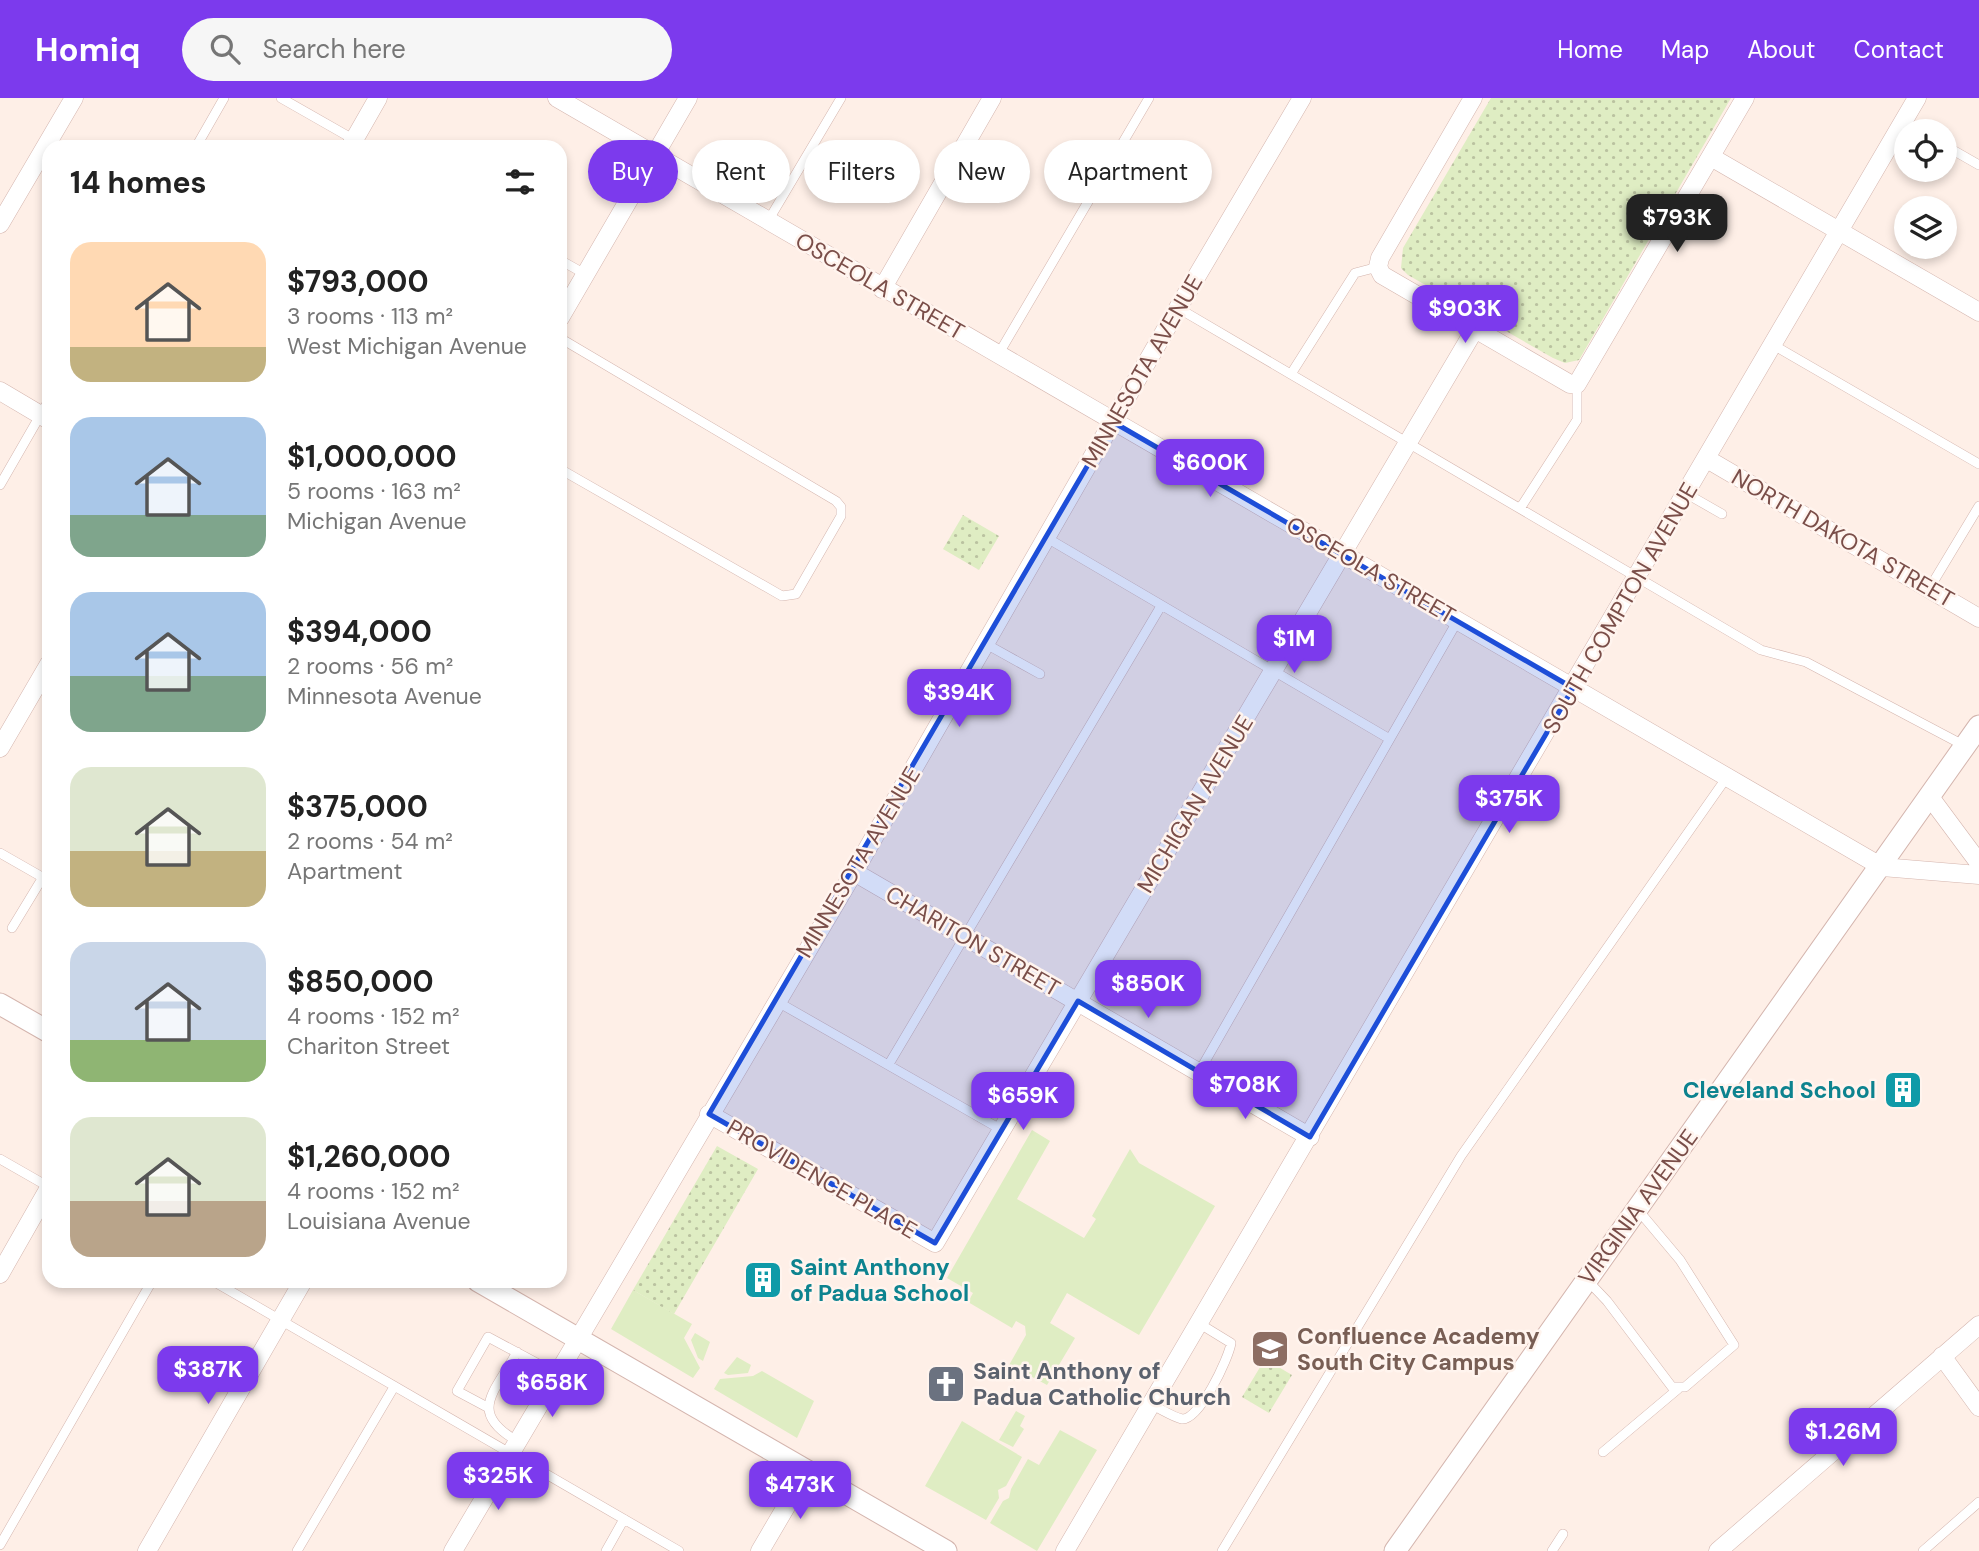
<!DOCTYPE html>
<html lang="en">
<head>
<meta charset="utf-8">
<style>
  body { margin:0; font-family:"DM Sans",sans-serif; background:#f6f6f6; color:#222; height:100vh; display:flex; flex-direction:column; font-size:26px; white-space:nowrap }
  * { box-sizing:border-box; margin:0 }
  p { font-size:23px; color:#767676 }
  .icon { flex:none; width:38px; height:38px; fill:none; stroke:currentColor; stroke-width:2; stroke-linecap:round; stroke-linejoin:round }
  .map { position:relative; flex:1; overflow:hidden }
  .sheet { position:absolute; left:42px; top:42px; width:525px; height:1148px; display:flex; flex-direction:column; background:#fff; border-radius:21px; box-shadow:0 4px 10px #0003 }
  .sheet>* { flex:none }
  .hud { position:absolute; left:588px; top:42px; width:665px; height:63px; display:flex; gap:14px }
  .tools { position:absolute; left:1894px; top:21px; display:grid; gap:14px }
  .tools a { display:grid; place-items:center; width:63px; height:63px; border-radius:50%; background:#fff; box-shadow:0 4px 10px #0003; font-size:35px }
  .price { position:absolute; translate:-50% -60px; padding:0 16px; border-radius:14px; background:#7c3aed; color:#fff; font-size:23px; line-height:46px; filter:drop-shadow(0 2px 4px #0008) }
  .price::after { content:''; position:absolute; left:50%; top:42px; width:21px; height:16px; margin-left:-10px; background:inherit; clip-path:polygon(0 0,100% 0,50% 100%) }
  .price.current { background:#222; color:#fff }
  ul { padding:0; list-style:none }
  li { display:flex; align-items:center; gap:21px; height:175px; padding:0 28px }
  li span { display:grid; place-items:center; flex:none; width:196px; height:140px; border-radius:21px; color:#555 }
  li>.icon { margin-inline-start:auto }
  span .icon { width:84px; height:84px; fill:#fffc; stroke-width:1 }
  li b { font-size:30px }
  h2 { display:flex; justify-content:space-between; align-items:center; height:84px; padding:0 28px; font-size:30px }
  .pill { padding:0 24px; border-radius:32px; background:#fff; box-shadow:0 4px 10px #0003; font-size:24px; line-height:63px }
  .pill.current { background:#7c3aed; color:#fff }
  header { display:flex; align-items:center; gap:42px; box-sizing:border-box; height:98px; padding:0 35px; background:#7c3aed; color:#fff }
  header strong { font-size:33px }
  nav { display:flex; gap:38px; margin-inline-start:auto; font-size:24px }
  .search { width:490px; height:63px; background:#f6f6f6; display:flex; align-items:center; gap:18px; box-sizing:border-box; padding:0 24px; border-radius:38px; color:#767676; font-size:26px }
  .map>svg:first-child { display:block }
  .grass { fill:#dfedc3 }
  .park { fill:url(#park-dots) }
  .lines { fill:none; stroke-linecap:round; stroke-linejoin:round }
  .service-casing { stroke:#d4b5ae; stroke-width:10 }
  .minor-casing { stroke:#d4b5ae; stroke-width:19 }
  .tertiary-casing { stroke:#d4b5ae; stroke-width:23 }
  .service { stroke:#fff; stroke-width:9 }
  .minor { stroke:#fff; stroke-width:18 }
  .tertiary { stroke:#fff; stroke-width:21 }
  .marked { fill:#1d4ed8; fill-opacity:0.2; stroke:#1d4ed8; stroke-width:5; stroke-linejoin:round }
  .labels { text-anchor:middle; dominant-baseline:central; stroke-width:5; stroke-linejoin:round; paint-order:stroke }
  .street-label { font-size:23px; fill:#7a4e49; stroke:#fff4ee }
  .culture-label { font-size:23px; font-weight:bold; fill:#0d838f; stroke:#fff4ee; text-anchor:end }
  .education-label { font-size:23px; font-weight:bold; fill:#785e54; stroke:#fff4ee; text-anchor:start }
  .worship-label { font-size:23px; font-weight:bold; fill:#5b616d; stroke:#fff4ee; text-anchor:start }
</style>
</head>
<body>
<header>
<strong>Homiq</strong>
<div class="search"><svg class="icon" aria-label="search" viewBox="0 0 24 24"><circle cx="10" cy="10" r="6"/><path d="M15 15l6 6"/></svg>Search here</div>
<nav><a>Home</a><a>Map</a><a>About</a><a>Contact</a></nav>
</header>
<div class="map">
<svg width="1979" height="1453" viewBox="0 0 1979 1453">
  <defs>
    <pattern id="park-dots" width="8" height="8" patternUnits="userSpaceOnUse" patternTransform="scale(1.75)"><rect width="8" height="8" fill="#dfedc3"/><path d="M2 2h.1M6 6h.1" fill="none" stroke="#bac2a0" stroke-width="1.8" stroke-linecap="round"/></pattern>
  </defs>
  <rect width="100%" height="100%" fill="#feefe7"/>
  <path class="grass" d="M1032,1032L1050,1043L1017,1101L1084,1140L1096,1121L1092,1118L1130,1051L1139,1065L1215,1108L1139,1237L1067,1195L1050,1225L1075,1240L1047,1287L1021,1273L1015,1283L1004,1276L1026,1237L1025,1228L1016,1223L1012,1230L968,1204L973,1195L947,1180Z
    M633,1192L692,1226L684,1240L700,1270L693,1280L611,1231Z
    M695,1235L710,1244L703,1263L698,1260L691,1242Z
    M737,1259L751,1267L748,1275L728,1277L724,1275Z
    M762,1273L814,1303L797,1340L714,1291L720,1281L753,1278Z
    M1016,1313L1025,1318L1020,1328L1024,1331L1013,1349L999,1342Z
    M962,1323L1022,1359L1006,1388L998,1392L999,1400L986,1422L925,1388Z
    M1060,1332L1097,1352L1037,1453L990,1425L1003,1403L1009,1400L1011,1391L1028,1361L1039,1367Z"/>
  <path class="park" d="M1491,0H1731L1579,262L1565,265L1553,260L1408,177L1401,170L1403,150Z
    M963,417L999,438L979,472L943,451Z
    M717,1048L758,1071L674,1216L633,1192Z
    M1265,1261L1292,1277L1269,1315L1242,1299Z"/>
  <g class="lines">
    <defs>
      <path id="service" d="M281,0L367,49
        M1904,25L1919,33
        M1944,47L1979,67
        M196,49L224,0
        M768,123L841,0
        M560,162L585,176
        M1178,210L1761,552L1806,564L1965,648
        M560,240L836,403L841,409V418L796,496L782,498L560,371
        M1775,248L1979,366
        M998,257L1149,0
        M1291,276L1355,175L1378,169
        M0,387L49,302
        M1687,396L1722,416
        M1521,409L1577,322V286
        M1047,440L1388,640
        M1929,491L1979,408
        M986,546L1040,576
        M0,755L49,783
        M12,830L43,779
        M776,903L1002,1032
        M889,966L1161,508
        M1199,974L1458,522
        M0,1061L49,1089
        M1587,1182L1607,1203L1672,1289H1685L1734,1247L1680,1162L1638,1112
        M213,1183L679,1453
        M517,1254C495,1294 467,1314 517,1343
        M1152,1307C1161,1311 1173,1319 1182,1321C1199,1323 1229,1260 1231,1245L1200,1226
        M487,1309L457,1293L488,1239L557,1276
        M1603,1354L1678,1291
        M0,1447L152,1183
        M297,1453L394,1289
        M606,1453L624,1421
        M1222,1453L1461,1058L1727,679
        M1552,1453L1563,1436
        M1923,1453L1979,1404"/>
      <path id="minor" d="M557,0L1882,769L1979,777
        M1473,0L1380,160L1378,169L1382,177L1570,286H1577L1745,0
        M350,49L378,0
        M1711,59L1979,214
        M0,126L74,0
        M882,191L992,0
        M560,220L688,0
        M0,293L49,322
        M1707,361L1979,520
        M0,650L49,566
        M1930,699L1979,765
        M854,774L1310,1039
        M709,1016L935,1145L1475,231
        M0,1176L49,1090
        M1942,1258L1979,1309
        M147,1453L303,1183
        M453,1453L854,774L1178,210L1302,0
        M760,1453L807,1373
        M1065,1453L1917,0
        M1718,1453L1979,1227"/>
      <path id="tertiary" d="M0,906L49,934
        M478,1183L946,1453
        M1395,1453L1979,628"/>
    </defs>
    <use href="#service" class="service-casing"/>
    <use href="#minor" class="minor-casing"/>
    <use href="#tertiary" class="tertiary-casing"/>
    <use href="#service" class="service"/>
    <use href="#minor" class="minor"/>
    <use href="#tertiary" class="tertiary"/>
  </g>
  <path class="marked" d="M1113,324L1573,590L1310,1039L1078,903L935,1145L709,1016Z"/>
  <defs>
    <symbol id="building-square" viewBox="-11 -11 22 22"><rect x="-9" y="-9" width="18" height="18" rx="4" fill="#0f9aa8" stroke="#fff4ee"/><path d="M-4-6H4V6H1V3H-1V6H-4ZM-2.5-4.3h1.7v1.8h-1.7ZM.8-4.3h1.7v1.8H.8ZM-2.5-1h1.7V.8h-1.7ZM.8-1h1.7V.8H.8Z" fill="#fff"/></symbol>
    <symbol id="school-square" viewBox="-11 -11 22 22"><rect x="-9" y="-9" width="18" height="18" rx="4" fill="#8d6e63" stroke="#fff4ee"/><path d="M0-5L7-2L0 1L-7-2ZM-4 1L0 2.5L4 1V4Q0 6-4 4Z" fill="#fff"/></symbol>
    <symbol id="church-square" viewBox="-11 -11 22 22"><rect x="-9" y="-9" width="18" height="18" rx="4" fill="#6b7280" stroke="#fff4ee"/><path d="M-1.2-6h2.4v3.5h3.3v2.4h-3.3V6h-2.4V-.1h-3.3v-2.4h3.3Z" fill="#fff"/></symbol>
  </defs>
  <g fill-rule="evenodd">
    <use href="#building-square" x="1881" y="970" width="44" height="44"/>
    <use href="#building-square" x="741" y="1160" width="44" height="44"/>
    <use href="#school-square" x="1248" y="1229" width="44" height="44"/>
    <use href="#church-square" x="924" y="1264" width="44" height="44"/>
  </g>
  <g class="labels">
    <g class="street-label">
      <text transform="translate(880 188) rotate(30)">OSCEOLA STREET</text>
      <text transform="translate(1142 273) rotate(-60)">MINNESOTA AVENUE</text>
      <text transform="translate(1843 440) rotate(30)">NORTH DAKOTA STREET</text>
      <text transform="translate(1371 472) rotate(30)">OSCEOLA STREET</text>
      <text transform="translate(1620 510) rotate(-60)">SOUTH COMPTON AVENUE</text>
      <text transform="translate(1195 706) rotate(-59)">MICHIGAN AVENUE</text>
      <text transform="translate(858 764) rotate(-59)">MINNESOTA AVENUE</text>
      <text transform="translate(973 843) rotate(30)">CHARITON STREET</text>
      <text transform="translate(822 1081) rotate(30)">PROVIDENCE PLACE</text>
      <text transform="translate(1638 1109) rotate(-54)">VIRGINIA AVENUE</text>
    </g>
    <g class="culture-label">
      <text x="1876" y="992">Cleveland School</text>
      <text x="790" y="1169" text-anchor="start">Saint Anthony<tspan x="790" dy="26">of Padua School</tspan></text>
    </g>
    <g class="education-label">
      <text x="1297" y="1238">Confluence Academy<tspan x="1297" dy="26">South City Campus</tspan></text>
    </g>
    <g class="worship-label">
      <text x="973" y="1273">Saint Anthony of<tspan x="973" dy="26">Padua Catholic Church</tspan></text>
    </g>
  </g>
</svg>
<div class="tools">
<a><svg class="icon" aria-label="locate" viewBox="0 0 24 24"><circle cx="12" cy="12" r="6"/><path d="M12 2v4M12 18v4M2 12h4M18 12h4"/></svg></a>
<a><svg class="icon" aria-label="layers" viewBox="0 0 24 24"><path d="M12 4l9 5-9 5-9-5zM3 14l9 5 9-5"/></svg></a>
</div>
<b class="price current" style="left:1677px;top:156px">$793K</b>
<b class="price" style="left:1465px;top:247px">$903K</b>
<b class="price" style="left:1210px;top:401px">$600K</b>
<b class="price" style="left:1294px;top:577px">$1M</b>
<b class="price" style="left:959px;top:631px">$394K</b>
<b class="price" style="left:1509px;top:737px">$375K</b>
<b class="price" style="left:1148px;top:922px">$850K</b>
<b class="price" style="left:1245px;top:1023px">$708K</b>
<b class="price" style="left:1023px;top:1034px">$659K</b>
<b class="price" style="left:208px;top:1308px">$387K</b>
<b class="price" style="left:552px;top:1321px">$658K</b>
<b class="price" style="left:1843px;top:1370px">$1.26M</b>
<b class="price" style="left:498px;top:1414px">$325K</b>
<b class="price" style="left:800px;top:1423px">$473K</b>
<div class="hud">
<a class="pill current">Buy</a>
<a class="pill">Rent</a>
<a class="pill">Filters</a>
<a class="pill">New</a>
<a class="pill">Apartment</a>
</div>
<section class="sheet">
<h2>14 homes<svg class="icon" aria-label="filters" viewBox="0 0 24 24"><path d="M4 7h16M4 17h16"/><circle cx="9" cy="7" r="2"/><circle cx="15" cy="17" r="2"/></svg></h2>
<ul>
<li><span style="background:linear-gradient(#ffd9b3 75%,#c2b280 0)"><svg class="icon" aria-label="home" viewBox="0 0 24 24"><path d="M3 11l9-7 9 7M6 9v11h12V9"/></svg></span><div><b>$793,000</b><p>3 rooms · 113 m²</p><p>West Michigan Avenue</p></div></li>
<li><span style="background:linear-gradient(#a9c7e8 70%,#7fa58c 0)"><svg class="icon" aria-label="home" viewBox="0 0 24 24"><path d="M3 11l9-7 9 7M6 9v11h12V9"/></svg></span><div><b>$1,000,000</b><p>5 rooms · 163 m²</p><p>Michigan Avenue</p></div></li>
<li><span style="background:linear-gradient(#a9c7e8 60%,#7fa58c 0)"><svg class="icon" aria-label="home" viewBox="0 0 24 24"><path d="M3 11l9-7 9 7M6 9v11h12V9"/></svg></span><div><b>$394,000</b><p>2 rooms · 56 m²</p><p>Minnesota Avenue</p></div></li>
<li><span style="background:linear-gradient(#dfe7d0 60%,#c2b280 0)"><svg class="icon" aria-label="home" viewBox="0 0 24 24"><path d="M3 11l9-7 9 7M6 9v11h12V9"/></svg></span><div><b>$375,000</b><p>2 rooms · 54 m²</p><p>Apartment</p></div></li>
<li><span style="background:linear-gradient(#c9d6e8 70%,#8fb573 0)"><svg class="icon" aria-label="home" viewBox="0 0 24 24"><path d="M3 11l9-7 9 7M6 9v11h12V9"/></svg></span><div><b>$850,000</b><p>4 rooms · 152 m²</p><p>Chariton Street</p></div></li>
<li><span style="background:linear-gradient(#dfe7d0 60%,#b9a48a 0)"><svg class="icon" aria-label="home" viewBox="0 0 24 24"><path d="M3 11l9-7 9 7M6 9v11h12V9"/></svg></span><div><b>$1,260,000</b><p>4 rooms · 152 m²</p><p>Louisiana Avenue</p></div></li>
</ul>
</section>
</div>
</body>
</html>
